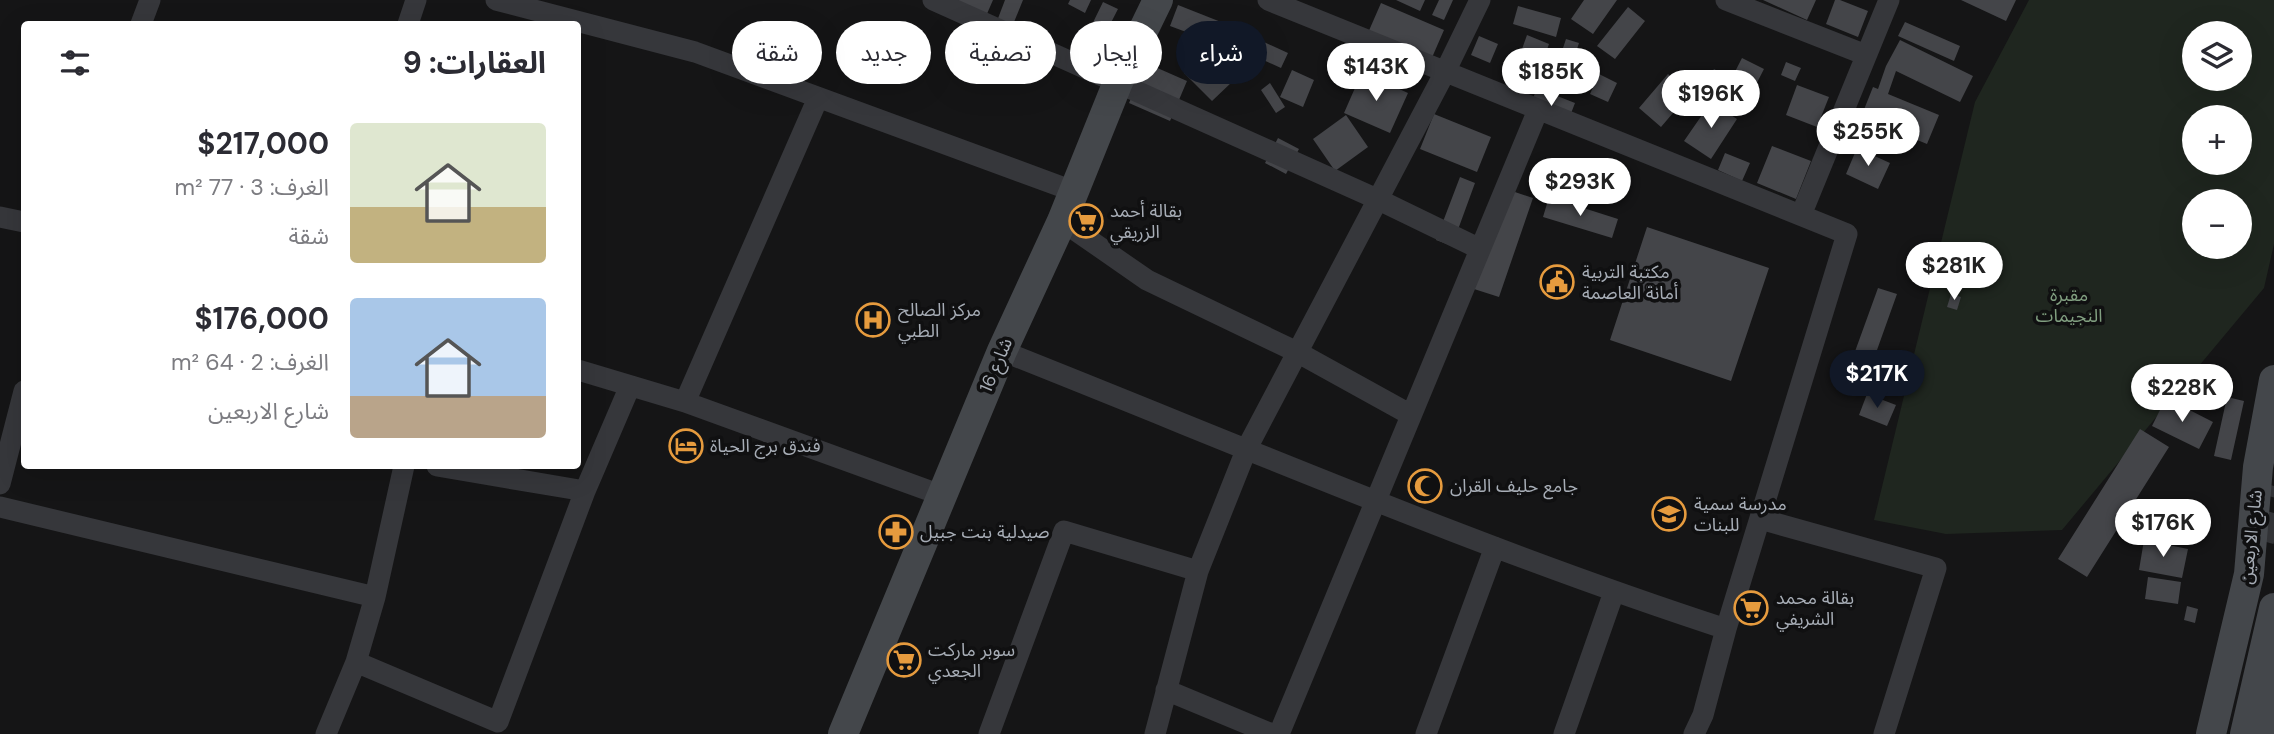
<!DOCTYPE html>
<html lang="ar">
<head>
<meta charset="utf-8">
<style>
  body { margin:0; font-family:"DM Sans","Noto Sans Arabic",sans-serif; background:#f2f2f3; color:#2b2b33; direction:rtl; height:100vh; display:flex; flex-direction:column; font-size:26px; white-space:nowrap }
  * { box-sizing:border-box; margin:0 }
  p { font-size:23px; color:#7c7c81 }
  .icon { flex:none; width:38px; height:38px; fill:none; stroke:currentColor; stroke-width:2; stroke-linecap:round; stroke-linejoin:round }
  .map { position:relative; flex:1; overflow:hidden; direction:ltr }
  .drawer { position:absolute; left:21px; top:21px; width:560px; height:448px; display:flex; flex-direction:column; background:#fff; border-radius:7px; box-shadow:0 7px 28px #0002; direction:rtl }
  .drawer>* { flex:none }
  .banner { position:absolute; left:602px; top:21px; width:665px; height:63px; direction:rtl; display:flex; gap:14px }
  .controls { position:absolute; left:2182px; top:21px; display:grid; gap:14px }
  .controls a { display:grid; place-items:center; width:70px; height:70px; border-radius:50%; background:#fff; box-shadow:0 7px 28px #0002; font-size:35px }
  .price { position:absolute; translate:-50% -60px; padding:0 16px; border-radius:24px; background:#fff; color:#222; font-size:23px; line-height:46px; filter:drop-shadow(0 2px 4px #0008) }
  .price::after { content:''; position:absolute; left:50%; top:42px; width:21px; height:16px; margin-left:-10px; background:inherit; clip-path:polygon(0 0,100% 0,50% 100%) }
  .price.on { background:#111827; color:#fff }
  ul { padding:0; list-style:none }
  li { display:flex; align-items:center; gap:21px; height:175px; padding:0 35px }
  li span { display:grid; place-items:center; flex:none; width:196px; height:140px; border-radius:7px; color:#555 }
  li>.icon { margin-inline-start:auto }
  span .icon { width:84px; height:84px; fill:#fffc; stroke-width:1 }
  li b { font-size:30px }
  h2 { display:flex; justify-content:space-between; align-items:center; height:84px; padding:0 35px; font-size:30px }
  .tag { padding:0 24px; border-radius:32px; background:#fff; box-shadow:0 7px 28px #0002; font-size:24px; line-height:63px }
  .tag.on { background:#111827; color:#fff }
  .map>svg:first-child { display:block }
  .green { fill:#1f261f; fill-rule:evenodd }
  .building { fill:#444549 }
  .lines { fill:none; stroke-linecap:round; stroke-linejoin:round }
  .secondary-tunnel { stroke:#323336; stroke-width:30; stroke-dasharray:30 15; stroke-linecap:butt }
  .street { stroke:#36373b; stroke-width:21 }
  .secondary { stroke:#44474b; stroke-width:30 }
  .labels { text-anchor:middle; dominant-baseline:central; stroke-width:7; stroke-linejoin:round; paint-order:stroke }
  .poi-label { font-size:18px; fill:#a7adb6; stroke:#101011; text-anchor:start }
  .park-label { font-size:18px; fill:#819f80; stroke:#101011 }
  .street-label { font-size:18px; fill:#a7adb6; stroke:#101011 }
</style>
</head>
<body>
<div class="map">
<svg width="2274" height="734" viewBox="0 0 2274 734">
  <rect width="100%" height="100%" fill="#151516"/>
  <path class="green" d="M2029,0H2274V244L2264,288L2062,530L1946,534L1874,520L1975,102ZM2194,33H2240V79H2194ZM2194,117H2240V163H2194ZM2194,201H2240V247H2194Z"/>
  <path class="building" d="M953,0H993L983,23Z
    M1005,0H1023L1012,27L997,21Z
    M1070,0H1091L1085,13L1068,4Z
    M1396,0H1425L1420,11Z
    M1439,0H1453L1444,20L1432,15Z
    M1584,0H1617L1593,34L1571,19Z
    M1763,0H1816L1807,20Z
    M1835,0H1840L1868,11L1858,37L1826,24Z
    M1961,0H2016L2006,21Z
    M1103,2L1118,9L1096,52L1082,45Z
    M1381,3L1444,30L1427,69L1364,42Z
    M1178,5L1221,22L1213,42L1170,26Z
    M1518,6L1561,18L1556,37L1513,24Z
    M1628,7L1645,21L1615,59L1597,46Z
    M1905,22L1960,46L1954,61L1898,36Z
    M1231,29L1244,35L1237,50L1224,44Z
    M1527,35L1549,44L1538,75L1516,66Z
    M1479,36L1498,44L1490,63L1471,55Z
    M1253,37L1288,53L1281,68L1246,52Z
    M1566,39L1579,43L1568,76L1555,72Z
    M1900,40L1973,76L1960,102L1896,71L1888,94L1939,115L1927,144L1861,117L1873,87L1878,89L1886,66Z
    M1191,41L1233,81L1212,101L1184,73L1191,67L1178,55Z
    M1742,58L1764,69L1742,112L1720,101Z
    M1786,62L1801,68L1795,81L1781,75Z
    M1146,63L1187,81L1170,121L1129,103Z
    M1714,69L1725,75L1715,92L1704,86Z
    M1292,70L1314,80L1303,107L1280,97Z
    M1362,72L1408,93L1390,133L1344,113Z
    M1599,74L1617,83L1608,102L1590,94Z
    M1668,74L1690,93L1661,127L1639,108Z
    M1270,83L1285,107L1276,113L1261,90Z
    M1797,85L1829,97L1817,127L1786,115Z
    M1537,88L1575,103L1565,129L1527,114Z
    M1711,102L1737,119L1711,159L1684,141Z
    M1434,114L1491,137L1477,172L1420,149Z
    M1346,115L1368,147L1335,171L1313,139Z
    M1278,138L1299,149L1286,174L1265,163Z
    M1772,146L1811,161L1796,199L1757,183Z
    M1857,148L1890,163L1878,189L1846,174Z
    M1725,153L1750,163L1742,181L1718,170Z
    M1460,177L1475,183L1452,246L1436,240Z
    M1509,190L1533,198L1499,297L1474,289Z
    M1549,197L1618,219L1612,238L1543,217Z
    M1647,227L1769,268L1731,381L1610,340Z
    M1878,288L1897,294L1872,364L1853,357Z
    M1951,294L1961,297L1957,310L1947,307Z
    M1867,394L1896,405L1887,426L1859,415Z
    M2227,397L2244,401L2231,460L2214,456Z
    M2166,398L2213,422L2199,449L2152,426Z
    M2140,429L2169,447L2087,577L2058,559Z
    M2144,540L2188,549L2182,578L2139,570Z
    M2148,577L2181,582L2178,604L2145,599Z
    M2187,606L2198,609L2195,623L2184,620Z"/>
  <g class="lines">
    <path class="secondary-tunnel" d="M2259,540L2274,486"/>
    <path class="street" d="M496,0L695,52L1073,191
      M933,0L1377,199L1480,249
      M1268,0L1847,234L1726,629L1703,715L1694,734
      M1726,0L1866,55
      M141,24L150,0
      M408,24L416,0
      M1801,215L1889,0
      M0,217L24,222
      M1062,221L1147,280L1297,352L1411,415
      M1002,351C1242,446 1480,549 1726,629
      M578,370L685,402L941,495
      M685,402L818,98
      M437,466L585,491
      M0,484L24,391
      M0,507L375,597
      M1760,519L1936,568L1884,734
      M356,662L498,722L585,491L630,386
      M1166,690L1272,734
      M326,734L356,662L375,597L404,466
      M989,734L1064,531L1198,571
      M1155,734L1198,571L1247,448L1445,72L1480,0
      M1279,734L1538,110
      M1426,734L1495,547
      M1564,734L1614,592"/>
    <path class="secondary" d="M843,734L1002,351L1062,221L1118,82L1158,0
      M2211,734L2249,574L2258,467L2274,380
      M2245,734L2274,608
      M2267,734L2274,689"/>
  </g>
  <defs>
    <symbol id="supermarket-ring" viewBox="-11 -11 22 22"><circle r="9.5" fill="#101011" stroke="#e69b3e" stroke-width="1.5"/><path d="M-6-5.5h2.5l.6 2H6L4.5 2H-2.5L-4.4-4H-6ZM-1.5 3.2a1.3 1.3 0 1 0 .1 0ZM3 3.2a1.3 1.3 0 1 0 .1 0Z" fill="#e69b3e"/></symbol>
    <symbol id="civic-ring" viewBox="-11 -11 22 22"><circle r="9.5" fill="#101011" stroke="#e69b3e" stroke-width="1.5"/><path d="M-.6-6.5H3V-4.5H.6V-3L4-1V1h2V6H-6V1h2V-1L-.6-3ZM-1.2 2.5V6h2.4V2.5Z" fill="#e69b3e"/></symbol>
    <symbol id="hospital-ring" viewBox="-11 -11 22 22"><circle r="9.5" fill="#101011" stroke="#e69b3e" stroke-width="1.5"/><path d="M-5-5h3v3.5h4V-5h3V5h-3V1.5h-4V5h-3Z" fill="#e69b3e"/></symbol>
    <symbol id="hotel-ring" viewBox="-11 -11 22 22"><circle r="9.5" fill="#101011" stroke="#e69b3e" stroke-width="1.5"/><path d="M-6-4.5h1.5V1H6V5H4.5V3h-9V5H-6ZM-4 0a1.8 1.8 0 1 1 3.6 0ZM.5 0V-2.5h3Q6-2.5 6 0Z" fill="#e69b3e"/></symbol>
    <symbol id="mosque-ring" viewBox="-11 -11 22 22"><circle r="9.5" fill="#101011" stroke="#e69b3e" stroke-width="1.5"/><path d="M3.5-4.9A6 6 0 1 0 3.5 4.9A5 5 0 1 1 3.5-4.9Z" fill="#e69b3e"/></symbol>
    <symbol id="school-ring" viewBox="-11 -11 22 22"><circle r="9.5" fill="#101011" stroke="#e69b3e" stroke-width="1.5"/><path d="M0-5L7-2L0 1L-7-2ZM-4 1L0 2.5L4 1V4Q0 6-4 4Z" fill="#e69b3e"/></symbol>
    <symbol id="pharmacy-ring" viewBox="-11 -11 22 22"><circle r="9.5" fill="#101011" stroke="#e69b3e" stroke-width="1.5"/><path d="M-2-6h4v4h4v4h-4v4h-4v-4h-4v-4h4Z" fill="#e69b3e"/></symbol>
  </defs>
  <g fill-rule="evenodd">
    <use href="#supermarket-ring" x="1067" y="202" width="38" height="38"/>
    <use href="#civic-ring" x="1538" y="263" width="38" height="38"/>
    <use href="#hospital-ring" x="854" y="301" width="38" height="38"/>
    <use href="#hotel-ring" x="667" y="427" width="38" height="38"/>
    <use href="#mosque-ring" x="1406" y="467" width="38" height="38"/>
    <use href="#school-ring" x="1650" y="495" width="38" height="38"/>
    <use href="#pharmacy-ring" x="877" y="513" width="38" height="38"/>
    <use href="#supermarket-ring" x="1732" y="589" width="38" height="38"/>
    <use href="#supermarket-ring" x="885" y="641" width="38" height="38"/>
  </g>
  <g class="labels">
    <g class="poi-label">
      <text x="1110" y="211">بقالة أحمد<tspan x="1110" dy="21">الزريقي</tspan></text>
      <text x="1582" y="272">مكتبة التربية<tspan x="1582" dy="21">أمانة العاصمة</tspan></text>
      <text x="898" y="310">مركز الصالح<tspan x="898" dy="21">الطبي</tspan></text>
      <text x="710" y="446">فندق برج الحياة</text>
      <text x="1450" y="486">جامع حليف القران</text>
      <text x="1694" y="504">مدرسة سمية<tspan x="1694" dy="21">للبنات</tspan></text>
      <text x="920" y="532">صيدلية بنت جبيل</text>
      <text x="1776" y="598">بقالة محمد<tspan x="1776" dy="21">الشريفي</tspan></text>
      <text x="928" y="650">سوبر ماركت<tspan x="928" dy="21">الجعدي</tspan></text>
    </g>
    <g class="park-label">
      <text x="2069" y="295">مقبرة<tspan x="2069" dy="21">النجيمات</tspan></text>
    </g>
    <g class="street-label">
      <text transform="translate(996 365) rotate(-67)">شارع 16</text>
      <text transform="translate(2251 537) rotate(-84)">شارع الاربعين</text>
    </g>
  </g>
</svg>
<div class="controls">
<a><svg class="icon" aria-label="layers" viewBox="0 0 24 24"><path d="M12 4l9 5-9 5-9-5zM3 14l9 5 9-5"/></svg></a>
<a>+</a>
<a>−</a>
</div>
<b class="price" style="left:1376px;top:103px">$143K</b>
<b class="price" style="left:1551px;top:108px">$185K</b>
<b class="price" style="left:1711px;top:130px">$196K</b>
<b class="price" style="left:1868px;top:168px">$255K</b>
<b class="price" style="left:1580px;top:218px">$293K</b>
<b class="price" style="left:1954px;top:302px">$281K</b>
<b class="price on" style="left:1877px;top:410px">$217K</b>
<b class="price" style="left:2182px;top:424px">$228K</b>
<b class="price" style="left:2163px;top:559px">$176K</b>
<div class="banner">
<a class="tag on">شراء</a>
<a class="tag">إيجار</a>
<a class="tag">تصفية</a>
<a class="tag">جديد</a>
<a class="tag">شقة</a>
</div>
<section class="drawer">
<h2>العقارات: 9<svg class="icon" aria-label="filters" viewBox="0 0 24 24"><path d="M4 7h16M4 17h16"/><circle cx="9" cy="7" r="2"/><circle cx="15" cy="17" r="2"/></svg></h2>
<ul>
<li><span style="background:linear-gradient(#dfe7d0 60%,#c2b280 0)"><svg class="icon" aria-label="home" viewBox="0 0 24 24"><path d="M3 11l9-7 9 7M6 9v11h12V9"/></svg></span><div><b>$217,000</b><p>الغرف: 3 · 77 m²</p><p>شقة</p></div></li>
<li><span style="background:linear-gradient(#a9c7e8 70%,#b9a48a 0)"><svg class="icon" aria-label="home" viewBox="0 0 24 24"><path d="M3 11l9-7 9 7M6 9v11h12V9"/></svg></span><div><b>$176,000</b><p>الغرف: 2 · 64 m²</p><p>شارع الاربعين</p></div></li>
</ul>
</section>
</div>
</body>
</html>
